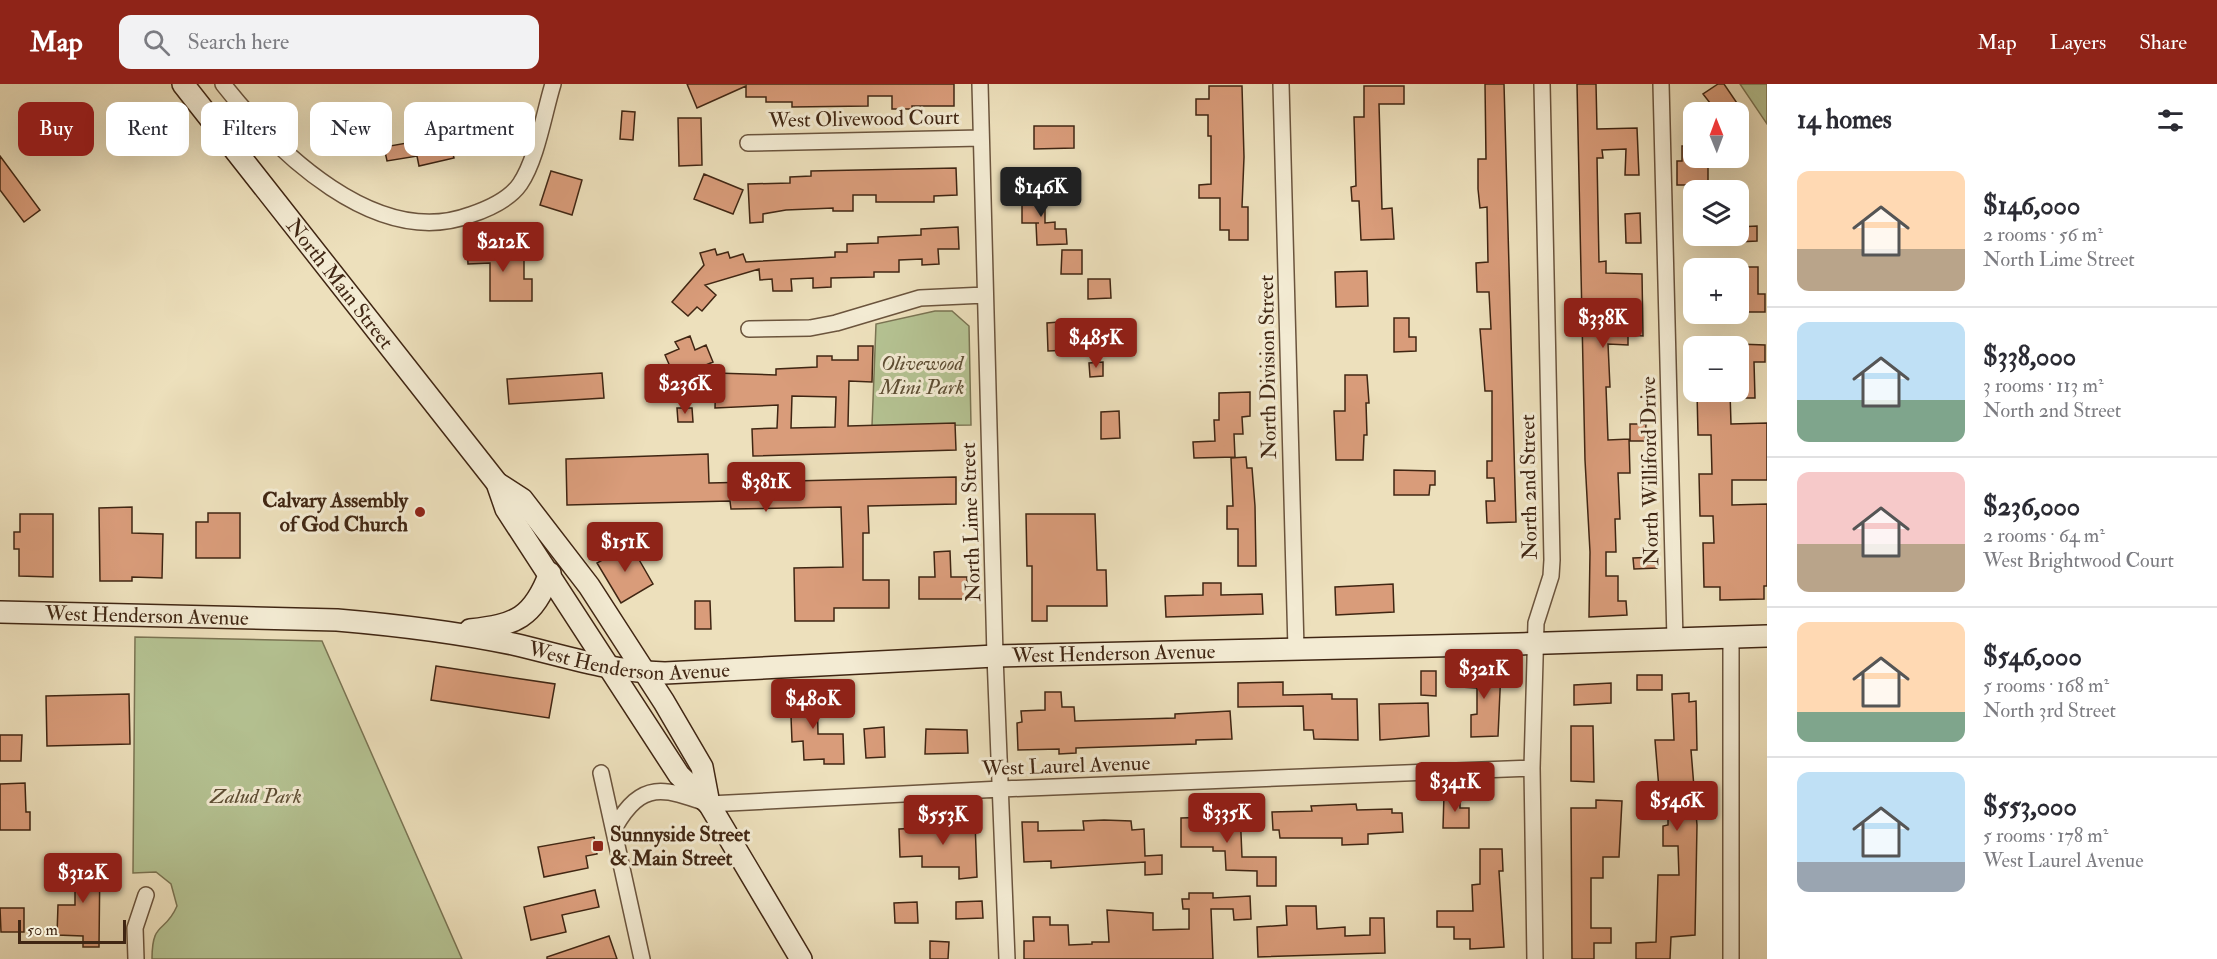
<!DOCTYPE html>
<html lang="en">
<head>
<meta charset="utf-8">
<style>
  body { margin:0; font-family:"IM FELL Double Pica",serif; background:#f2f2f3; color:#2b2b33; height:100vh; display:flex; flex-direction:column; font-size:22px; white-space:nowrap }
  * { box-sizing:border-box; margin:0 }
  p { font-size:20px; color:#7c7c81 }
  .icon { flex:none; width:33px; height:33px; fill:none; stroke:currentColor; stroke-width:2; stroke-linecap:round; stroke-linejoin:round }
  .map { position:relative; flex:1; overflow:hidden }
  .side { display:flex; flex-direction:column; background:#fff; width:450px }
  .side>* { flex:none }
  .hud { position:absolute; left:18px; top:18px; width:570px; height:54px; display:flex; gap:12px }
  .needle { width:39px; rotate:359deg }
  .buttons { position:absolute; left:1683px; top:18px; display:grid; gap:12px }
  .buttons a { display:grid; place-items:center; width:66px; height:66px; border-radius:12px; background:#fff; box-shadow:0 6px 24px #0002; font-size:30px }
  .scale { position:absolute; left:18px; bottom:15px; width:108px; box-sizing:border-box; padding-left:6px; border:3px solid #402613; border-top:0; font-size:16px; line-height:21px; white-space:nowrap; color:#402613; -webkit-text-stroke:4px #f3ebd3; paint-order:stroke }
  .price { position:absolute; translate:-50% -51px; padding:0 14px; border-radius:6px; background:#8f2418; color:#fff; font-size:20px; line-height:39px; filter:drop-shadow(0 2px 3px #0008) }
  .price::after { content:''; position:absolute; left:50%; top:36px; width:18px; height:14px; margin-left:-9px; background:inherit; clip-path:polygon(0 0,100% 0,50% 100%) }
  .price.active { background:#222; color:#fff }
  ul { padding:0; list-style:none }
  li { display:flex; align-items:center; gap:18px; height:150px; padding:0 30px }
  li+li { border-top:2px solid #e1e1e2 }
  li span { display:grid; place-items:center; flex:none; width:168px; height:120px; border-radius:12px; color:#555 }
  li>.icon { margin-inline-start:auto }
  span .icon { width:72px; height:72px; fill:#fffc; stroke-width:1 }
  li b { font-size:26px }
  h2 { display:flex; justify-content:space-between; align-items:center; height:72px; padding:0 30px; font-size:26px }
  .pill { padding:0 21px; border-radius:12px; background:#fff; box-shadow:0 6px 24px #0002; font-size:21px; line-height:54px }
  .pill.active { background:#8f2418; color:#fff }
  header { display:flex; align-items:center; gap:36px; box-sizing:border-box; height:84px; padding:0 30px; background:#8f2418; color:#fff }
  header strong { font-size:28px }
  nav { display:flex; gap:33px; margin-inline-start:auto; font-size:21px }
  .search { width:420px; height:54px; background:#f2f2f3; display:flex; align-items:center; gap:15px; box-sizing:border-box; padding:0 21px; border-radius:12px; color:#7c7c81; font-size:22px }
  main { display:flex; flex:1; min-height:0 }
  .map>svg:first-child { display:block }
  .green { fill:#b5c393; stroke:#7a7453; stroke-width:1.5 }
  .building { fill:#d99c7a; stroke:#402613; stroke-width:1.5; fill-rule:evenodd }
  .lines { fill:none; stroke-linecap:round; stroke-linejoin:round }
  .minor-casing { stroke:#6b543d; stroke-width:18 }
  .secondary-casing { stroke:#402613; stroke-width:24 }
  .minor { stroke:#f3ebd3; stroke-width:15 }
  .secondary { stroke:#f3ebd3; stroke-width:21 }
  .poi-dot { fill:#8f2418; stroke:#f3ebd3; stroke-width:2 }
  .labels { text-anchor:middle; dominant-baseline:central; stroke-width:6; stroke-linejoin:round; paint-order:stroke }
  .street-label { font-size:21px; fill:#402613; stroke:#f3ebd3 }
  .park-label { font-size:21px; font-style:italic; fill:#5d4d33; stroke:#f3ebd3 }
  .poi-label { font-size:21px; font-weight:bold; fill:#402613; stroke:#f3ebd3; text-anchor:end }
</style>
</head>
<body>
<header>
<strong>Map</strong>
<div class="search"><svg class="icon" aria-label="search" viewBox="0 0 24 24"><circle cx="10" cy="10" r="6"/><path d="M15 15l6 6"/></svg>Search here</div>
<nav><a>Map</a><a>Layers</a><a>Share</a></nav>
</header>
<main>
<div class="map">
<svg width="1767" height="875" viewBox="0 0 1767 875">
  <rect width="100%" height="100%" fill="#ede0bc"/>
  <filter id="stains"><feTurbulence type="fractalNoise" baseFrequency=".00333" numOctaves="4"/><feColorMatrix values="0 0 0 0 .2 0 0 0 0 .09 0 0 0 0 .02 0 0 0 .5 -.17"/></filter>
  <radialGradient id="worn" r=".72"><stop offset=".6" stop-color="#630" stop-opacity="0"/><stop offset="1" stop-color="#630" stop-opacity=".3"/></radialGradient>
  <path class="green" d="M1740,0H1767V40Z
    M935,227H952L969,242L971,341L872,342L876,240Z
    M135,553L322,557L462,875H152C152,836 165,850 177,822L171,800L156,788L133,789Z"/>
  <path class="building" d="M687,0H954V22H912V25H892V12H868V22L792,23V18H766V13H746V2L697,24Z
    M1485,0H1504L1516,438L1487,439L1486,417H1495L1494,394H1487V377H1492V307H1485L1480,245H1491L1489,208H1477L1476,179L1488,178L1487,123L1480,124L1478,105V75H1486Z
    M1577,0H1596L1597,45L1637,44L1639,91H1625L1626,65L1602,66L1603,74H1597L1599,178L1606,177V189L1642,190L1643,252L1628,251V261L1608,260L1610,303H1606L1608,356L1629,355L1630,389H1618L1620,435H1615L1616,468H1606V492H1618V517H1626L1627,531L1589,533L1590,468L1585,376ZM1623,222V245L1600,246L1599,223Z
    M1718,0H1724L1739,22L1730,28H1717L1703,10Z
    M1209,2H1242L1244,73L1242,123H1248V156H1229V146H1220V114H1199V101L1211,100V52H1208V31H1196V15H1209Z
    M1364,2H1404V20H1379L1382,125L1392,124L1394,155L1361,156L1359,117H1352L1351,103L1356,102L1354,33H1364Z
    M359,23L372,63L358,67L354,55L338,60L333,44L347,40L343,29Z
    M622,27L635,28L633,56L620,55Z
    M443,31L454,74L419,82L417,72L387,77L384,63L413,58L409,40Z
    M678,34H701L702,81L679,82Z
    M1034,42H1074V64L1034,65Z
    M1682,62H1694V74H1708V106H1690L1689,101H1677V77H1682Z
    M0,72L40,126L24,138L0,106Z
    M956,84L957,111L934,112V118H876V111H853V127H833V124L786,126L763,130V138L750,139L748,100L790,99V93L811,92V87Z
    M551,87L582,96L572,131L540,121Z
    M704,90L743,106L733,130L694,115Z
    M1022,104H1045V139L1055,138V145H1066L1067,160L1037,161L1036,139H1039H1022Z
    M1640,129L1641,159H1626L1625,130Z
    M1757,142V157L1738,158V143Z
    M958,143L959,165H938L939,180L922,181V175L899,176V188H874V193L831,194V203L813,204V194L791,195L792,207H773L772,195L760,196L759,185L705,201L716,211L702,227L697,223L688,232L672,218L704,181L700,169L715,165L717,171L728,168L730,174L743,170L746,178L835,173V168H847V160L878,159V153L921,151V145Z
    M500,160L501,171H524V195H532V217H490V179L468,180L467,161Z
    M1062,166H1082V190H1061Z
    M1744,183H1758V210H1765V228H1738V210H1744Z
    M1367,187L1368,222L1336,223L1335,188Z
    M1088,195H1110L1111,214L1088,215Z
    M1394,234H1409V253H1416V267L1394,268Z
    M1059,238V243L1092,242L1093,265L1048,267L1047,239Z
    M690,252L695,266L706,261L713,278L675,294L665,271L679,265L675,258Z
    M1738,260L1765,261V278H1754L1755,314H1738Z
    M858,262H873L872,298L849,297L848,342L955,339L956,366L753,372L752,345L777,344L778,321L715,324L716,289L776,291V285L817,283V272H832V276H858ZM792,312L836,313L835,343L791,344Z
    M1103,278V292L1090,293L1089,279Z
    M602,289L604,314L509,320L507,295Z
    M1345,291H1367L1369,319H1366L1367,351H1364L1363,376H1336L1334,327H1345Z
    M1250,308V332L1242,333L1243,350H1234L1235,373L1194,374L1193,358L1215,357L1214,336H1219V309Z
    M1697,308H1730L1731,340L1767,339V396H1732V421L1767,420V502H1764V515L1720,516V503H1704L1703,459H1714L1713,432H1700L1699,390H1712L1711,351H1698Z
    M677,324H692L693,338H678Z
    M1119,327L1120,354L1101,355V328Z
    M1630,340H1646L1645,357H1630Z
    M708,370L709,399L956,393V420L868,422L869,449H863V496H889V524H834V537H795L794,484L843,483L841,423L731,425L730,417L567,421L566,375Z
    M1246,373L1247,384H1252L1255,422L1256,482H1238V445H1227V422H1233L1231,374Z
    M1394,386L1435,387V401H1430L1429,411H1394Z
    M132,423V449L163,450L162,494L132,493V497H100L99,424Z
    M208,429H240V474H196V438H208Z
    M20,430H53V493L19,492V465H14V448H20Z
    M1026,430H1095L1097,486H1106L1107,522H1047V537H1032V482H1027Z
    M630,460L653,500L621,519L597,479Z
    M950,467L951,493H967V515H919V493H935L934,468Z
    M1657,473V484L1634,485L1633,474Z
    M1203,499H1221V511L1262,510L1263,530L1166,533L1165,512L1203,511Z
    M1393,500L1394,528L1336,531L1335,503Z
    M695,517H710L711,545H695Z
    M436,582L555,600L549,634L431,616Z
    M1461,585H1501L1498,652L1471,653V631L1477,630V604L1461,603Z
    M1421,587H1436V612L1421,611Z
    M1637,591H1662V606H1637Z
    M1283,598V611L1332,610V615H1357L1358,656L1314,655L1313,646H1304L1303,622L1238,623V599Z
    M1611,599V619L1574,621V601Z
    M817,606L818,650H843L844,680H824V675L804,676L803,657L792,658L790,607Z
    M1045,608H1061L1062,623H1074L1075,637L1175,634V630L1230,627L1232,655L1196,656V660L1076,664V669L1059,670V665L1018,666L1017,639L1022,638L1021,627L1045,626Z
    M1689,609V618L1696,617L1697,666H1691L1697,741L1695,851L1671,853L1670,875H1636V859L1656,858L1658,791H1679L1678,762H1663V742L1668,741V705H1659L1655,656H1674L1672,610Z
    M129,610L130,660L47,662L46,612Z
    M1428,619L1429,652L1380,656L1379,620Z
    M1571,642H1593L1594,698L1571,697Z
    M884,643L885,673L866,674L864,645Z
    M926,645L967,646L968,669L925,670Z
    M0,651H22L21,677H0Z
    M25,699L26,728H30V746H0V700Z
    M1444,710H1460V724H1469V744H1443Z
    M1596,716L1622,717L1619,773H1603V794H1591V844H1611V859H1594V875H1572L1571,724H1596Z
    M1356,720L1357,726L1392,725V729H1402L1403,748L1368,750V760L1342,761V754H1280L1279,746H1273L1272,728L1312,727L1311,722Z
    M1240,726L1242,773H1276V802H1257V787L1226,786L1225,767H1213V763H1181V734L1212,733V727Z
    M1104,736L1131,737L1132,746L1144,745L1145,772L1162,771V790L1145,791V778L1051,784V777L1024,778L1022,738H1038V747L1084,746L1083,737Z
    M975,737L977,793L959,795V783H922V772L900,773L899,745L922,744V738Z
    M594,753L597,770L586,772L588,784L544,793L538,763Z
    M1480,765H1502L1503,787H1499L1504,863L1470,865V855H1454V843H1437V827H1473L1472,801L1480,800Z
    M75,772H100L99,863H83V852L57,851L58,821H75Z
    M595,806L599,823L562,831L566,848L531,856L524,823Z
    M1189,809H1213V814L1250,812L1251,835L1234,836L1233,825H1211L1213,875H1024V857H1034L1033,833H1050V841H1068L1069,861L1092,860V858H1109L1107,826L1153,829V846L1189,845V825H1183L1182,815H1189Z
    M982,817L983,834L956,835V818Z
    M917,818L918,839H895L894,819Z
    M1286,822H1316L1317,845L1345,843V852L1370,851V834H1384L1385,869L1258,873L1257,843L1287,841Z
    M0,824H24V848H1Z
    M609,852L617,875H547V873Z
    M930,857L949,858L948,875H930Z"/>
  <g class="lines">
    <defs>
      <path id="minor" d="M223,0C276,67 376,166 470,131C488,125 509,116 520,100C537,75 544,29 553,0
        M980,0L995,572L1007,875
        M1281,0L1296,565
        M1661,0L1675,556
        M748,59L981,54
        M749,245L810,244L836,239L920,214L985,211
        M1731,553V875
        M601,689L642,875
        M615,743C642,696 664,704 709,720L1001,705L1532,684
        M136,875L135,844L146,811
        M1535,875L1532,684L1536,539L1551,492L1552,476L1542,0"/>
      <g id="secondary">
        <path id="s1" d="M183,0L497,399L506,425L679,691L709,720L801,875"/>
        <path d="M497,399L522,415L589,502L664,618L702,683L709,720"/>
        <path id="s2" d="M0,528L337,536C396,541 455,548 513,560C569,573 607,587 665,589L995,572L1518,560L1767,552"/>
        <path d="M470,546C516,541 533,534 550,489"/>
      </g>
    </defs>
    <use href="#minor" class="minor-casing"/>
    <use href="#secondary" class="secondary-casing"/>
    <use href="#minor" class="minor"/>
    <use href="#secondary" class="secondary"/>
  </g>
  <g class="poi-dot">
    <circle cx="420" cy="428" r="6"/>
    <rect x="592" y="756" width="12" height="12" rx="3"/>
  </g>
  <g class="labels">
    <g class="street-label">
      <text transform="translate(864 35) rotate(-1)">West Olivewood Court</text>
      <text stroke="none"><textPath href="#s1" startOffset="254">North Main Street</textPath></text>
      <text transform="translate(1268 283) rotate(-91)">North Division Street</text>
      <text transform="translate(1650 387) rotate(-91)">North Williford Drive</text>
      <text transform="translate(1529 403) rotate(-91)">North 2nd Street</text>
      <text transform="translate(971 438) rotate(-92)">North Lime Street</text>
      <text stroke="none"><textPath href="#s2" startOffset="147">West Henderson Avenue</textPath></text>
      <text stroke="none"><textPath href="#s2" startOffset="1119">West Henderson Avenue</textPath></text>
      <text stroke="none"><textPath href="#s2" startOffset="633">West Henderson Avenue</textPath></text>
      <text transform="translate(1066 682) rotate(-2)">West Laurel Avenue</text>
    </g>
    <g class="park-label">
      <text x="922" y="279">Olivewood<tspan x="922" dy="24">Mini Park</tspan></text>
      <text x="256" y="712">Zalud Park</text>
    </g>
    <g class="poi-label">
      <text x="408" y="416">Calvary Assembly<tspan x="408" dy="24">of God Church</tspan></text>
      <text x="610" y="750" text-anchor="start">Sunnyside Street<tspan x="610" dy="24">&amp; Main Street</tspan></text>
    </g>
  </g>
  <rect width="100%" height="100%" filter="url(#stains)"/>
  <rect width="100%" height="100%" fill="url(#worn)"/>
</svg>
<div class="buttons">
<a><svg class="needle" viewBox="-14 -14 28 28"><path d="M0-13l5 13h-10z" fill="#e53935"/><path d="M0 13l5-13h-10z" fill="#7c7c81"/></svg></a>
<a><svg class="icon" aria-label="layers" viewBox="0 0 24 24"><path d="M12 4l9 5-9 5-9-5zM3 14l9 5 9-5"/></svg></a>
<a>+</a>
<a>−</a>
</div>
<div class="scale">50 m</div>
<b class="price active" style="left:1041px;top:134px">$146K</b>
<b class="price" style="left:503px;top:189px">$212K</b>
<b class="price" style="left:1603px;top:265px">$338K</b>
<b class="price" style="left:1096px;top:285px">$485K</b>
<b class="price" style="left:685px;top:331px">$236K</b>
<b class="price" style="left:766px;top:429px">$381K</b>
<b class="price" style="left:625px;top:489px">$151K</b>
<b class="price" style="left:1484px;top:616px">$321K</b>
<b class="price" style="left:813px;top:646px">$480K</b>
<b class="price" style="left:1455px;top:729px">$341K</b>
<b class="price" style="left:1677px;top:748px">$546K</b>
<b class="price" style="left:1227px;top:760px">$335K</b>
<b class="price" style="left:943px;top:762px">$553K</b>
<b class="price" style="left:83px;top:820px">$312K</b>
<div class="hud">
<a class="pill active">Buy</a>
<a class="pill">Rent</a>
<a class="pill">Filters</a>
<a class="pill">New</a>
<a class="pill">Apartment</a>
</div>
</div>
<section class="side">
<h2>14 homes<svg class="icon" aria-label="filters" viewBox="0 0 24 24"><path d="M4 7h16M4 17h16"/><circle cx="9" cy="7" r="2"/><circle cx="15" cy="17" r="2"/></svg></h2>
<ul>
<li><span style="background:linear-gradient(#ffd9b3 65%,#b9a48a 0)"><svg class="icon" aria-label="home" viewBox="0 0 24 24"><path d="M3 11l9-7 9 7M6 9v11h12V9"/></svg></span><div><b>$146,000</b><p>2 rooms · 56 m²</p><p>North Lime Street</p></div></li>
<li><span style="background:linear-gradient(#bfe0f5 65%,#7fa58c 0)"><svg class="icon" aria-label="home" viewBox="0 0 24 24"><path d="M3 11l9-7 9 7M6 9v11h12V9"/></svg></span><div><b>$338,000</b><p>3 rooms · 113 m²</p><p>North 2nd Street</p></div></li>
<li><span style="background:linear-gradient(#f6c9c9 60%,#b9a48a 0)"><svg class="icon" aria-label="home" viewBox="0 0 24 24"><path d="M3 11l9-7 9 7M6 9v11h12V9"/></svg></span><div><b>$236,000</b><p>2 rooms · 64 m²</p><p>West Brightwood Court</p></div></li>
<li><span style="background:linear-gradient(#ffd9b3 75%,#7fa58c 0)"><svg class="icon" aria-label="home" viewBox="0 0 24 24"><path d="M3 11l9-7 9 7M6 9v11h12V9"/></svg></span><div><b>$546,000</b><p>5 rooms · 168 m²</p><p>North 3rd Street</p></div></li>
<li><span style="background:linear-gradient(#bfe0f5 75%,#9aa5b1 0)"><svg class="icon" aria-label="home" viewBox="0 0 24 24"><path d="M3 11l9-7 9 7M6 9v11h12V9"/></svg></span><div><b>$553,000</b><p>5 rooms · 178 m²</p><p>West Laurel Avenue</p></div></li>
</ul>
</section>
</main>
</body>
</html>
